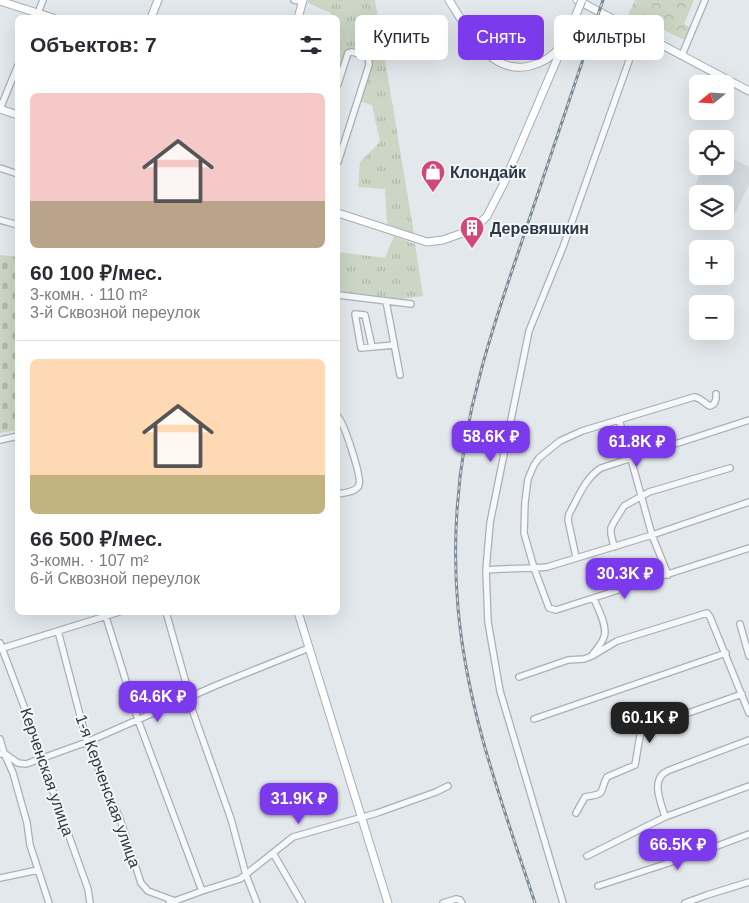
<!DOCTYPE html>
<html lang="ru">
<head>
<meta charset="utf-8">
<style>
  body { margin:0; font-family:Arial,sans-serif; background:#f2f2f3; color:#2b2b33; height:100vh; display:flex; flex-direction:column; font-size:19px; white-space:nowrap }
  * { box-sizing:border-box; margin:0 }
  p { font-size:16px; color:#7c7c81 }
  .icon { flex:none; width:28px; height:28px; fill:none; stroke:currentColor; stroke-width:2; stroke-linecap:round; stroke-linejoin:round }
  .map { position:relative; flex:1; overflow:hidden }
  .details { position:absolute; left:15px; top:15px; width:325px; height:600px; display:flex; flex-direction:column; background:#fff; border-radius:8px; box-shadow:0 5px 20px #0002 }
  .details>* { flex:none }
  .banner { position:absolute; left:355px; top:15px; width:319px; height:45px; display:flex; gap:10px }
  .needle { width:32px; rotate:252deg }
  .buttons { position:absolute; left:689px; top:75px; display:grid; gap:10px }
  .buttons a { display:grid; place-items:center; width:45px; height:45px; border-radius:8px; background:#fff; box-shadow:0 5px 20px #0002; font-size:25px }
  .price { position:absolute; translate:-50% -42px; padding:0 11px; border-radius:10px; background:#7c3aed; color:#fff; font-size:16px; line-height:32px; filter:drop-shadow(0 1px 2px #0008) }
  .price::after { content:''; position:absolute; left:50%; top:30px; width:15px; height:11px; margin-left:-8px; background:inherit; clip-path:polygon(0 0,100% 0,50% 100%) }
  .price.selected { background:#222; color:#fff }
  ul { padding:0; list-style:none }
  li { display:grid; align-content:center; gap:10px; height:265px; padding:0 15px }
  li+li { border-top:1px solid #e1e1e2 }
  li span { display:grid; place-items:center; height:155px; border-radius:8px; color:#555 }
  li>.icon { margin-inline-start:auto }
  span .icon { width:90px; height:90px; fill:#fffc; stroke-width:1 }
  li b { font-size:21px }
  h2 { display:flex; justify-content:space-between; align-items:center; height:60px; padding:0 15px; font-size:21px }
  .tag { padding:0 18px; border-radius:8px; background:#fff; box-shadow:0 5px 20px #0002; font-size:18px; line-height:45px }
  .tag.selected { background:#7c3aed; color:#fff }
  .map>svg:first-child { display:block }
  .built { fill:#d1d8de }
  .grass { fill:url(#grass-tufts) }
  .forest { fill:url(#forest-crowns) }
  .cemetery { fill:url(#cemetery-stones) }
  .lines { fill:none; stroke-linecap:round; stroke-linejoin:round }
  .minor-casing { stroke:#a8b0b7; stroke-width:8 }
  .major-casing { stroke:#a2afb8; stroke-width:9 }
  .minor { stroke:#f6f8fa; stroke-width:5.5 }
  .major { stroke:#fff; stroke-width:7 }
  .rail-casing { stroke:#7c8b96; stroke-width:3 }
  .rail { stroke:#f3f7f9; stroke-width:1; stroke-dasharray:4; stroke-linecap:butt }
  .major-bridge-casing { stroke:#a2afb8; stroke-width:9; stroke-linecap:butt }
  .major-bridge { stroke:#fff; stroke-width:7 }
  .labels { text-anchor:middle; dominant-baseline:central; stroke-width:4; stroke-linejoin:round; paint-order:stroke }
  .poi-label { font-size:16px; font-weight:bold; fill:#2a3945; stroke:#f3f7f9; text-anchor:start }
  .street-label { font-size:16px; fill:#2a3945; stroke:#f3f7f9 }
</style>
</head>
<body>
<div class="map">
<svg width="749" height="903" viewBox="0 0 749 903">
  <defs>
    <pattern id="grass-tufts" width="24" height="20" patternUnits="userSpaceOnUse" patternTransform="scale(1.25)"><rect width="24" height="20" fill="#ccd6c4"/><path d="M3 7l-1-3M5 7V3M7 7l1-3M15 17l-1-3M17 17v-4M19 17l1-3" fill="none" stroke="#afb8aa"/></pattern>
    <pattern id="forest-crowns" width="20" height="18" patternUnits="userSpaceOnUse" patternTransform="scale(1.25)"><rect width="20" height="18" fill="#ccd6c4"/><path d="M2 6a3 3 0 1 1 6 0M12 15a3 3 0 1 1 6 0" fill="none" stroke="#afb8aa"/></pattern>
    <pattern id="cemetery-stones" width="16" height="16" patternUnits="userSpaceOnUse" patternTransform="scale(1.25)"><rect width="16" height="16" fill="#ccd6c4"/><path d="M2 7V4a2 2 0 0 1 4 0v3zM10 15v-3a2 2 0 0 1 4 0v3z" fill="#afb8aa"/></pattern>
  </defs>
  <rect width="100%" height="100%" fill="#e3e8ec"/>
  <path class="built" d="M725,155L749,167V185L731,221L725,218V194H698L697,205L688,201L704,166H725Z"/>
  <path class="grass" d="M308,0H375L414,234L387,224L385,189L358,187L360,162L380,142L372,105L359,101L372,57L350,51L347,54L338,91V18L331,17V13L308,3Z
    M394,236L415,244L423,296L401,299L338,291V252L385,258Z"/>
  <path class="forest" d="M635,0H694L684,24L691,28L684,40L654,25L649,34L625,21Z"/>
  <path class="cemetery" d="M0,255L17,257L18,430L0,433Z"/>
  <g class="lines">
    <defs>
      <path id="minor" d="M294,0L303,2
        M36,18L43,0
        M682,55L705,0
        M338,84L348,53L352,52L366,56C369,59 369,61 369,65L338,162
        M0,109L18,65
        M0,168L18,174
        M0,220L18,225
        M338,295L411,304
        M386,301L400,375
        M372,347L365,315L355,314L361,348L394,345
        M716,394V399L714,404L710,406C703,403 702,398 694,397L582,431L560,441L539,458L534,465L528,479L525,502L524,533L534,568L549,608L556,610L749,548
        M338,417C344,423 362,477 359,485C357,492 343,493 338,494
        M619,420L631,459L652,535L668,575
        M0,440L18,436
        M614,547L611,534V528L614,522L624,506L649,492L730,468
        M576,557L568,520L569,514C578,498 585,478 601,468L749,420
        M486,570C506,568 527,569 547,567L652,535L749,502
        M166,612L188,690V698L231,819L246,875L257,903
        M106,617L138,720L202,891
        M740,624L749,656
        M58,631L87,742L120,819L141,883L148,891L175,901
        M0,643L34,733L41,758L88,889L90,903
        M0,649L119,612
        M593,654C597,649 602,643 604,637C608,627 598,609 594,599
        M519,677L568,660L584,659L592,656L617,641L707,613L710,617L749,713
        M534,719L726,653
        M0,739L4,753L13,773L27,823L30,845L49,903
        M0,754L4,753L18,763L26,764L87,742L217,685L309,648
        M576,813L585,797C608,793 598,794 607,777L635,765L641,730L646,728L742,694
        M665,817C662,805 651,783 664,773C667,771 672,769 675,768L749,740
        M273,853L302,903
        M587,856L665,817L749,786
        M0,878L38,870
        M598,886L696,854L749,834
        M169,903L202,891L240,879L293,837L377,813L436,792L448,786
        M443,903L456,899L460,900L462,903
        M563,903L500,691L488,622L486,570L490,523L529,331L563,247L636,41L638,32
        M685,903L707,895L749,882"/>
      <path id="major" d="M449,0C467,28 489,76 530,66C542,63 552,57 560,47
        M577,0L749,91
        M0,1L53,18
        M151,18L158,0
        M298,18L303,0
        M0,109L18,115
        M338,213L427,242L443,240L468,231L480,223L487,216L504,183L576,15
        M298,612L388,903"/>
    </defs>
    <use href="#minor" class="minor-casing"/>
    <use href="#major" class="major-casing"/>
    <use href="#minor" class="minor"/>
    <use href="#major" class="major"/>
    <defs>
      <path id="rail" d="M535,903C503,806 467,711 458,608C451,529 460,447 481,371C494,321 512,272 528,223C553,149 578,74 603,0"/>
    </defs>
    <use href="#rail" class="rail-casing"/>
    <use href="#rail" class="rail"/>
    <defs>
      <path id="major-bridge" d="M576,15L582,0"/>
    </defs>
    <use href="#major-bridge" class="major-bridge-casing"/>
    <use href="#major-bridge" class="major-bridge"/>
  </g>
  <defs>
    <symbol id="shop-pin" viewBox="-11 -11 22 30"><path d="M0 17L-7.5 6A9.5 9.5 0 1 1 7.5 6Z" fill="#d24779" stroke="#f3f7f9"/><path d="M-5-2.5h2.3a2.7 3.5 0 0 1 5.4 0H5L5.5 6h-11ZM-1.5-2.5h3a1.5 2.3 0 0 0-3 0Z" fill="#fff"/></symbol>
    <symbol id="building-pin" viewBox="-11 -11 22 30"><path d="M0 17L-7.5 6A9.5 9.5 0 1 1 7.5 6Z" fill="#d24779" stroke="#f3f7f9"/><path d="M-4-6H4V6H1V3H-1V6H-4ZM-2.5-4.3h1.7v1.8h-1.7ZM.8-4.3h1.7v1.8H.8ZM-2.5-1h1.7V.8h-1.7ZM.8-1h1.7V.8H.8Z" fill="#fff"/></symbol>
  </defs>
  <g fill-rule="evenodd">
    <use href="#shop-pin" x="419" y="158" width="28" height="38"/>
    <use href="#building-pin" x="458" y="214" width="28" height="38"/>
  </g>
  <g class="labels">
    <g class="poi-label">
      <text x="450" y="172">Клондайк</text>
      <text x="490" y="228">Деревяшкин</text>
    </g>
    <g class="street-label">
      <text transform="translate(47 772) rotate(71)">Керченская улица</text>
      <text transform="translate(108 791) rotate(70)">1-я Керченская улица</text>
    </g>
  </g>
</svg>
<div class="buttons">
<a><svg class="needle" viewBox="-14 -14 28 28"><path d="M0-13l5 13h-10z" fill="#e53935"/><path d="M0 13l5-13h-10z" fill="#7c7c81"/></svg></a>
<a><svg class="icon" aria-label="locate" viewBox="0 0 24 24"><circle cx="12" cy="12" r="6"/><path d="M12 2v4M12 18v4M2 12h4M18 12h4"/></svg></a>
<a><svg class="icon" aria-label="layers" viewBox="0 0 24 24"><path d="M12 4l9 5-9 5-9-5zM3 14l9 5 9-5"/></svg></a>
<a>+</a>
<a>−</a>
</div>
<b class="price" style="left:491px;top:463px">58.6K ₽</b>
<b class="price" style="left:637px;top:468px">61.8K ₽</b>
<b class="price" style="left:625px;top:600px">30.3K ₽</b>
<b class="price" style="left:158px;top:723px">64.6K ₽</b>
<b class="price selected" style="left:650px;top:744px">60.1K ₽</b>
<b class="price" style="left:299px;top:825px">31.9K ₽</b>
<b class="price" style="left:678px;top:871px">66.5K ₽</b>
<div class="banner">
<a class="tag">Купить</a>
<a class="tag selected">Снять</a>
<a class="tag">Фильтры</a>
</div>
<section class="details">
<h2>Объектов: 7<svg class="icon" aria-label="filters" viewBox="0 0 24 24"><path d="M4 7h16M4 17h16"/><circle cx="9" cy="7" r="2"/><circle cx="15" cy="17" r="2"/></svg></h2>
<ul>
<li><span style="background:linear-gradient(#f6c9c9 70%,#b9a48a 0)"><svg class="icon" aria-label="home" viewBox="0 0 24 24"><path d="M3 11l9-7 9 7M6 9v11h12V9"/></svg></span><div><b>60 100 ₽/мес.</b><p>3-комн. · 110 m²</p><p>3-й Сквозной переулок</p></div></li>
<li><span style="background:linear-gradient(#ffd9b3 75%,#c2b280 0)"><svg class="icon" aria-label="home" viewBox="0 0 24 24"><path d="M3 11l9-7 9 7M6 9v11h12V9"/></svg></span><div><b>66 500 ₽/мес.</b><p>3-комн. · 107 m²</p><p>6-й Сквозной переулок</p></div></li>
</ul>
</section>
</div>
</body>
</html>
